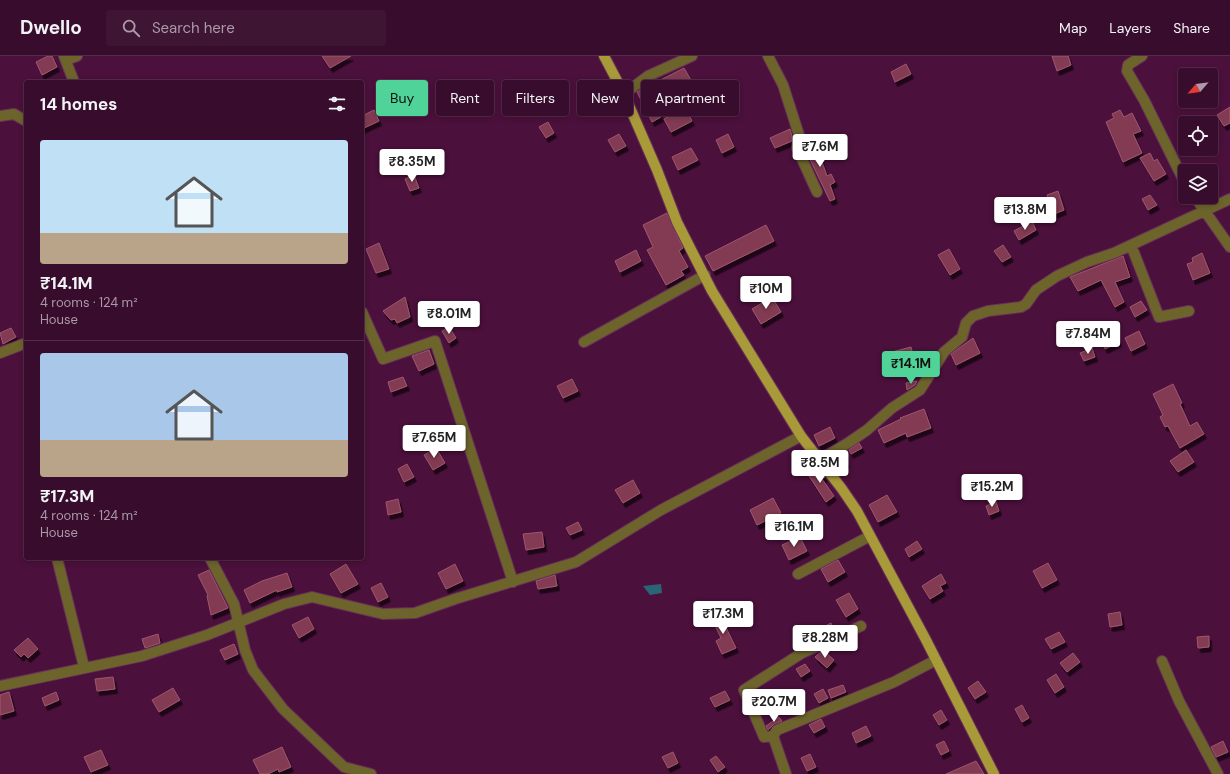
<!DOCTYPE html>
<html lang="en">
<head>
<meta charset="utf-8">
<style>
  body { margin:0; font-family:"DM Sans",sans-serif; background:#3f1534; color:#f1f3f6; height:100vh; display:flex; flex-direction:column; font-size:15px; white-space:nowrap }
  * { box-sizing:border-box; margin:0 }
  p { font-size:13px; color:#ab9ba9 }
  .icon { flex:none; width:22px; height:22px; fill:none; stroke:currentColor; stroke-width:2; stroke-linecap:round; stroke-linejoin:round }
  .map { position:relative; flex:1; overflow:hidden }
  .side { position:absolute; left:24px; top:24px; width:340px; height:480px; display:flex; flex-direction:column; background:#380c2c; border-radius:4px; box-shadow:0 2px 6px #0003,0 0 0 1px #522c48 }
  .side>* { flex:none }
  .banner { position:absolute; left:376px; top:24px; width:380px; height:36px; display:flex; gap:8px }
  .needle { width:26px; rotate:242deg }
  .buttons { position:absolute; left:1178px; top:12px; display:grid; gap:8px }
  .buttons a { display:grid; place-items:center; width:40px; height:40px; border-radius:4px; background:#380c2c; box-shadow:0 2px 6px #0003,0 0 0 1px #522c48; font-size:20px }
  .price { position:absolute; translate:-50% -34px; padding:0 9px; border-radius:4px; background:#fff; color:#222; font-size:13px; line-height:26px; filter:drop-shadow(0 1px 2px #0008) }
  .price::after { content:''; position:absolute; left:50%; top:24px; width:12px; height:9px; margin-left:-6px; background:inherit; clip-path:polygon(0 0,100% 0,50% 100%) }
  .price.on { background:#4fd399; color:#111 }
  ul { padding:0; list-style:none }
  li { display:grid; align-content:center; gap:8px; height:212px; padding:0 16px }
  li+li { border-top:1px solid #522c48 }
  li span { display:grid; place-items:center; height:124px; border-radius:4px; color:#555 }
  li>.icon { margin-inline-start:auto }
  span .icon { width:72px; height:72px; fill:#fffc; stroke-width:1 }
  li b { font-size:17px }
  h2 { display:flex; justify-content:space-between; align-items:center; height:48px; padding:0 16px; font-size:17px }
  .chip { padding:0 14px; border-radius:4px; background:#380c2c; box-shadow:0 2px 6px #0003,0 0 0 1px #522c48; font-size:14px; line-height:36px }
  .chip.on { background:#4fd399; color:#111 }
  header { display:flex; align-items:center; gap:24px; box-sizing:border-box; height:56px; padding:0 20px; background:#380c2c; border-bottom:1px solid #522c48 }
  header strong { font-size:19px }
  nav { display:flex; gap:22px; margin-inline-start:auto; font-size:14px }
  .search { width:280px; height:36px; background:#3f1534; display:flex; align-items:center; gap:10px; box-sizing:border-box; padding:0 14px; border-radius:4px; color:#ab9ba9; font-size:15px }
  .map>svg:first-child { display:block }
  .water { fill:#2a6577 }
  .building { fill:#823b53; stroke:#a0566d; filter:url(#shadow) }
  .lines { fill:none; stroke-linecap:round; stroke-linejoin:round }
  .minor-casing { stroke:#673258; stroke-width:12 }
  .major-casing { stroke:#673258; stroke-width:12 }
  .minor { stroke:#6c642b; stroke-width:10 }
  .major { stroke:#a89a39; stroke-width:10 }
</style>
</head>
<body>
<header>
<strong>Dwello</strong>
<div class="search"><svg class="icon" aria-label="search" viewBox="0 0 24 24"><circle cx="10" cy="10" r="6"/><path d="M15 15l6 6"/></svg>Search here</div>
<nav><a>Map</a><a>Layers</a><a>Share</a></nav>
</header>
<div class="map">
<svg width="1230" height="718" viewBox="0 0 1230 718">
  <defs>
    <filter id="shadow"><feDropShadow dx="2.5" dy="4.5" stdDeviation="0" flood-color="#0009"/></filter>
  </defs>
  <rect width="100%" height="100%" fill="#4b103b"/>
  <path class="water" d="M661,528L662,537L650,539L643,530Z"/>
  <path class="building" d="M48,0H52L57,11L42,19L36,6Z
    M322,0H351L330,12Z
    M1052,0H1068L1071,9L1057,15Z
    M906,8L911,18L895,26L891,16Z
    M684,12L692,26L654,45L661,61L652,66L637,36Z
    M685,51L692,65L671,76L664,63Z
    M1230,51V67L1224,70L1217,59Z
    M374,54L379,65L362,73V60Z
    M1120,54L1124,61L1132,57L1141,75L1133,78L1142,97L1123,106L1106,66L1114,62L1112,58Z
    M548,66L554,77L546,82L539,71Z
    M790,73L792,80V85L775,92L770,82Z
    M619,78L626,90L615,96L608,84Z
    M728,78L734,91L722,97L716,84Z
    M811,83L818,95L827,120L831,118L835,126L830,129L835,143L830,145L804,91V87Z
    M691,92L698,104L678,114L672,101Z
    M1150,97L1154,105L1157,103L1166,118L1154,125L1140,102Z
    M414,119L419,132L410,135L405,123Z
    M1058,135L1064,154L1054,158L1047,139Z
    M1150,139L1157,149L1148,154L1142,143Z
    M667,157L683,192L679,195L688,211L681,215L684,219L666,229L647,194L653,191L643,169Z
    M1032,165L1036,174L1019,184L1014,175Z
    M766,169L774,185L713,215L705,200Z
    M379,187L389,213L376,217L366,193Z
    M1003,189L1011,201L1002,206L994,195Z
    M949,193L960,213L950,219L938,199Z
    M636,194L641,205L620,216L615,205Z
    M1202,197L1210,217L1193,224L1187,208L1193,206L1192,202Z
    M1123,200L1130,221L1115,226L1124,246L1115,251L1101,224L1078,235L1070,221Z
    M405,241L410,261L397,267L395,263L391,264L383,255Z
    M772,241L781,256L761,268L752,253Z
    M1141,245L1147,254L1135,261L1130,251Z
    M449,271L456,282L449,287L442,275Z
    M11,272L16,281L3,288L0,277Z
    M1139,275L1145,288L1131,295L1125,282Z
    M1115,277L1119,286L1105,293L1101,284Z
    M973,282L980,297L956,309L951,298Z
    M911,291L915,307L895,311L892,296Z
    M1092,292L1095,301L1084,305L1080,297Z
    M429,294L434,308L419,315L412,300Z
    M403,321L407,330L391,336L388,326Z
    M572,323L578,335L563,342L557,330Z
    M917,325L915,329L907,334L906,327Z
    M1173,328L1182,347L1180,348L1190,370L1197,366L1204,378L1180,392L1168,370L1165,371L1160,361L1163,359L1153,338Z
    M924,353L931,372L907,381L906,377L884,387L878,374L901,363L900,362Z
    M830,371L835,382L819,390L814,379Z
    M438,374L445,384L428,394L422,384Z
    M859,387L862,392L851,398L849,394Z
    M436,392L445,407L433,414L424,399Z
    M1186,394L1194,406L1178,416L1170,405Z
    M841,399L847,407L836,414L829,406Z
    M407,408L414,421L404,426L398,413Z
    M816,410L825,421L822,423L834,440L826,446L807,417Z
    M633,424L640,437L623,447L615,434Z
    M887,439L897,456L878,466L869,449Z
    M773,442L781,457L757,469L750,454Z
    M398,443L401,456L388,459L386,446Z
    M996,446L999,455L989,459L986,450Z
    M578,466L582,474L570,479L566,472Z
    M542,476L544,491L526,494L523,478Z
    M800,481L807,495L789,504L782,489Z
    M917,485L922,493L909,501L905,493Z
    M838,504L845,516L828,526L821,513Z
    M1048,507L1057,524L1042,532L1033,515Z
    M346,508L358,528L341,537L330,518Z
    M455,508L463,525L446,533L438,517Z
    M209,514L228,552L211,559L207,540L208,539L198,519Z
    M287,517L292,531L277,536V534L250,547L244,534L262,525Z
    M941,518L946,527L940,530L943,535L930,543L922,530Z
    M555,519L557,530L538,533L536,525Z
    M381,527L388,541L378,546L371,532Z
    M849,537L858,553L846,561L836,544Z
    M1120,556L1122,569L1110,571L1108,558Z
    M719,557L736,592L722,598L716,585L721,582L711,561Z
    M308,561L314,573L299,582L292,569Z
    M831,567L834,575L818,583L814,576Z
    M1059,576L1065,586L1051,593L1045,583Z
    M158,578L160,587L145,592L142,583Z
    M1209,580V591L1198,592L1197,581Z
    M28,582L38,593L28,602L24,598L21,601L14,594Z
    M234,588L238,598L225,604L220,594Z
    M823,594L834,604L827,612L815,601Z
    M1073,597L1080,606L1067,616L1060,607Z
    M805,608L810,615L801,621L796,613Z
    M1056,618L1064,631L1055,637L1047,624Z
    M113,621L115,633L97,635L95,623Z
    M978,625L986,636L975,643L968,632Z
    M843,629L846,636L831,642L828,634Z
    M173,632L180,644L159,656L152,644Z
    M823,633L828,642L819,647L814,638Z
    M725,635L730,644L715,651L710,642Z
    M9,636L14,655L0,659V639Z
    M56,636L59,644L45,650L42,642Z
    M1022,649L1029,662L1022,666L1015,653Z
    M941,654L947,664L939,669L933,659Z
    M779,661L782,665L774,668L768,674L766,670Z
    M821,663L825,671L814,677L809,669Z
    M866,670L871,680L856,687L852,677Z
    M944,685L949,695L941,699L936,689Z
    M1223,685L1228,696L1216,701L1211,691Z
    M282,691L291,711L279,716L278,713L268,718H260L253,704Z
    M101,694L108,709L91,716L84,701Z
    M673,696L678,707L668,712L662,701Z
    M810,698L816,711L807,715L801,702Z
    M716,700L725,711L718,716L710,704Z
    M976,705L984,718H946Z"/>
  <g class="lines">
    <defs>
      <path id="minor" d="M64,0L74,26
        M768,0L783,29L799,79L797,92L817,136
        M1142,0L1128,9L1127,15L1144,44L1185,127
        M66,4L77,0
        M624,38L648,20L692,0
        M0,60L14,58L26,65
        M1195,141L1230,191
        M1131,189L1159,261L1189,255
        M362,256L383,303L435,285L513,526
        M584,286L705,219
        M0,297L26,287
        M820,404L848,387L867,374L892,352L920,334L944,296L962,281L966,267L973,260L988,255L1021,251L1026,248L1036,234L1057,220L1087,206L1114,197L1230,143
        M57,502L84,611
        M210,502L234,548L245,594L253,614L283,653L344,711L371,718
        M798,518L870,480
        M1162,605L1179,645L1218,718
        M0,630L142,600L207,579L284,548L312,541L383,558L415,557L455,543L576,506L661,454L801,380
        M773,680L764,681L744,634L802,597L861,570
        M786,718L773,680L777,674L894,626L936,604"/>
      <path id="major" d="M604,0L624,38L657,114L677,166L712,235L801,380L842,433L857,455L926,584L994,718"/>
    </defs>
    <use href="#minor" class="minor-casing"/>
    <use href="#major" class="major-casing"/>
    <use href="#minor" class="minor"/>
    <use href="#major" class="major"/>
  </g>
</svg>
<div class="buttons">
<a><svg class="needle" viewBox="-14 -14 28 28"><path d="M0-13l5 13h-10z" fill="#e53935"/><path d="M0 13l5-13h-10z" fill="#ab9ba9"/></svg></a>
<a><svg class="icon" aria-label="locate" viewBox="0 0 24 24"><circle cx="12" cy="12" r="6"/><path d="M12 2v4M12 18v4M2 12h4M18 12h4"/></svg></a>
<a><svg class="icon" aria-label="layers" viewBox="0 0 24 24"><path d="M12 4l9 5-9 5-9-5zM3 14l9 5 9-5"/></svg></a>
</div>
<b class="price" style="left:820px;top:112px">₹7.6M</b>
<b class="price" style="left:412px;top:127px">₹8.35M</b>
<b class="price" style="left:1025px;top:175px">₹13.8M</b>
<b class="price" style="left:766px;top:254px">₹10M</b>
<b class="price" style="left:449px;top:279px">₹8.01M</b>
<b class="price" style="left:1088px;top:299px">₹7.84M</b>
<b class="price on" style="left:911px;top:329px">₹14.1M</b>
<b class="price" style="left:434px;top:403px">₹7.65M</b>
<b class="price" style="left:820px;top:428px">₹8.5M</b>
<b class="price" style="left:992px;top:452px">₹15.2M</b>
<b class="price" style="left:794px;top:492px">₹16.1M</b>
<b class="price" style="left:723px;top:579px">₹17.3M</b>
<b class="price" style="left:825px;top:603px">₹8.28M</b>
<b class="price" style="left:774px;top:667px">₹20.7M</b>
<div class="banner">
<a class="chip on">Buy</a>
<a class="chip">Rent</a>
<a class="chip">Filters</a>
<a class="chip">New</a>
<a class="chip">Apartment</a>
</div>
<section class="side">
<h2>14 homes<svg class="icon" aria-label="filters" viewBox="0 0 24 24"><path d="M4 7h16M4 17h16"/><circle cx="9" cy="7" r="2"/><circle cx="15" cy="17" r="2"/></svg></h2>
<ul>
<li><span style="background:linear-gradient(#bfe0f5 75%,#b9a48a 0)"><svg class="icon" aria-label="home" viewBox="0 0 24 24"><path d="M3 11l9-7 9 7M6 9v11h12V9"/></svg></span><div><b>₹14.1M</b><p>4 rooms · 124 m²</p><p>House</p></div></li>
<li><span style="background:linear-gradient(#a9c7e8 70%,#b9a48a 0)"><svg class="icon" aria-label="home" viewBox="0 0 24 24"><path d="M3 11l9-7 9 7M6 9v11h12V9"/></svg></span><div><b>₹17.3M</b><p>4 rooms · 124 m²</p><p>House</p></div></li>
</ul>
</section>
</div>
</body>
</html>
